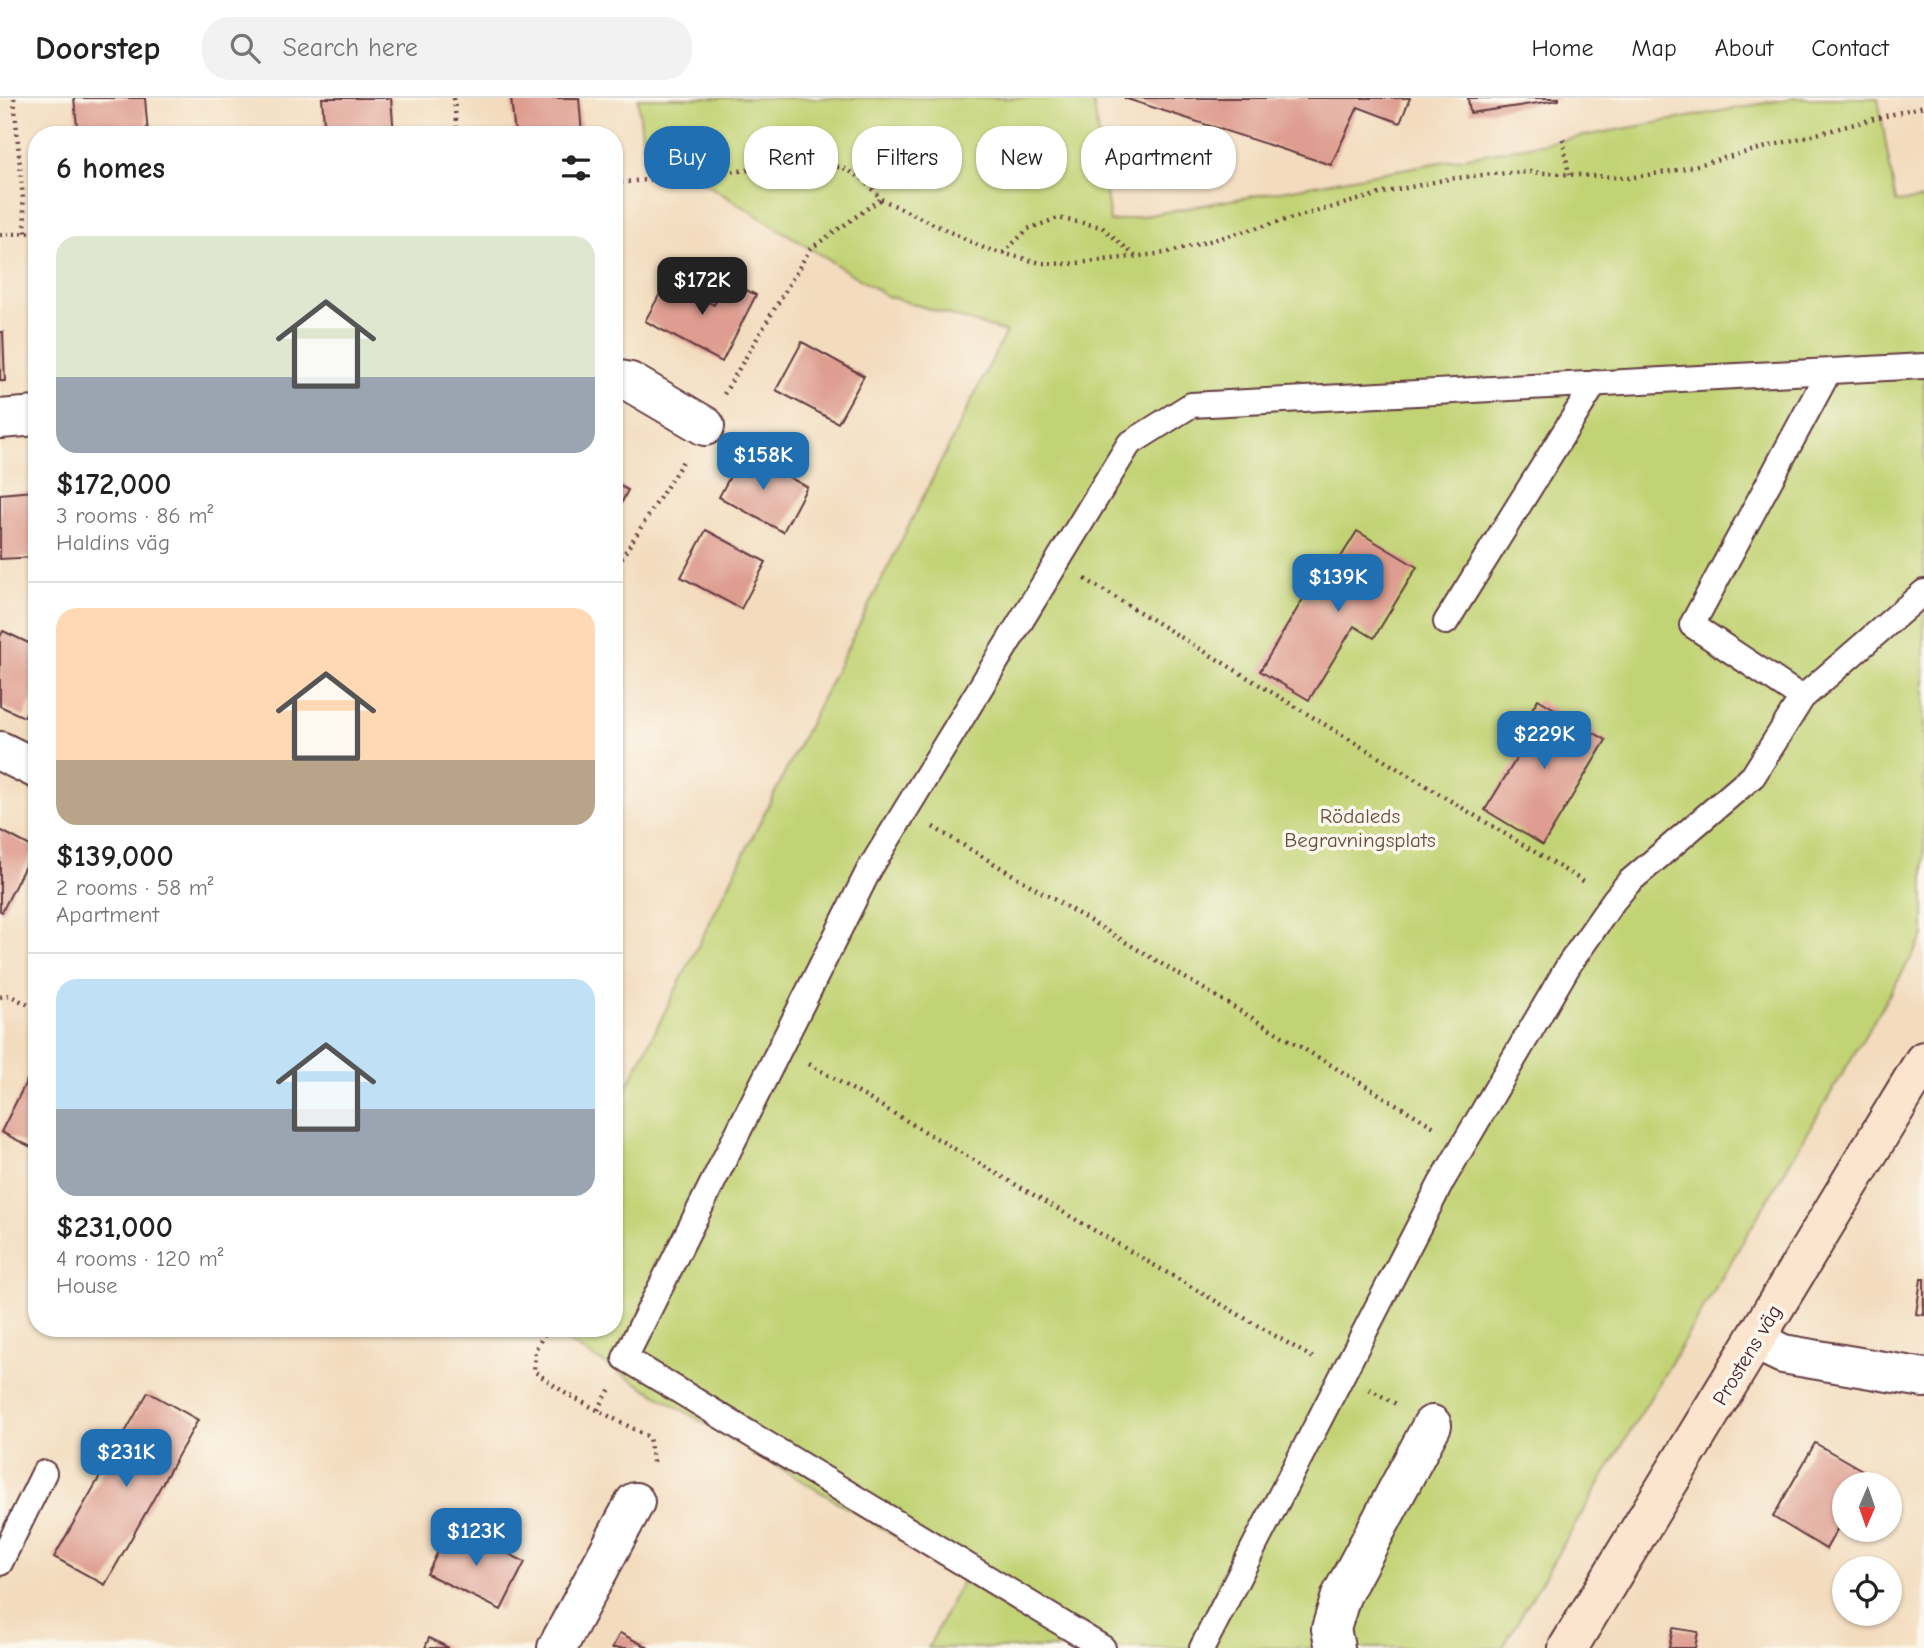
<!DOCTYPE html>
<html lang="en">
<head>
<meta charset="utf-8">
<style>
  body { margin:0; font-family:"Comic Neue",sans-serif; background:#f2f2f2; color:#222; height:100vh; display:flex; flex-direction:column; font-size:26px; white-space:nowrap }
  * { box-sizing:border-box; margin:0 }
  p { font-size:23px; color:#767676 }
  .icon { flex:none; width:38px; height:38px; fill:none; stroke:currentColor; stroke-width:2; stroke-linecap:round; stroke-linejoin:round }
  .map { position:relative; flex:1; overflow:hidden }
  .panel { position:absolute; left:28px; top:28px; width:595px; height:1211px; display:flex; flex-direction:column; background:#fff; border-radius:28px; box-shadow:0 2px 5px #0004 }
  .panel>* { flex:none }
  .top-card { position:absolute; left:644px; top:28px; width:665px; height:63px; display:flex; gap:14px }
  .needle { width:46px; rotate:182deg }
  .tools { position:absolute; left:1832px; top:1374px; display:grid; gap:14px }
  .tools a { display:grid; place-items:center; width:70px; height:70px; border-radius:50%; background:#fff; box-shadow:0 2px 5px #0004; font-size:35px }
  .price { position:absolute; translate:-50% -60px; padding:0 16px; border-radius:14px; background:#1f6fb2; color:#fff; font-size:23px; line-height:46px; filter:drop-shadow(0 2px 4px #0008) }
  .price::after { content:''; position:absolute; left:50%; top:42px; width:21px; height:16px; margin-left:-10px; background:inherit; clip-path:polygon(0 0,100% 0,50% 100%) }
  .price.selected { background:#222; color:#fff }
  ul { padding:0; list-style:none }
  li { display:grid; align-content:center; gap:14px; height:371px; padding:0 28px }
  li+li { border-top:2px solid #e0e0e0 }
  li span { display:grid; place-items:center; height:217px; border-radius:21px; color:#555 }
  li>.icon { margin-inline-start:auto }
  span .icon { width:126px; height:126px; fill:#fffc; stroke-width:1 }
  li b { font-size:30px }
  h2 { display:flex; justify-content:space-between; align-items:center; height:84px; padding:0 28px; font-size:30px }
  .chip { padding:0 24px; border-radius:28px; background:#fff; box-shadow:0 2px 5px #0004; font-size:24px; line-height:63px }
  .chip.selected { background:#1f6fb2; color:#fff }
  header { display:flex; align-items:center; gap:42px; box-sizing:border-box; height:98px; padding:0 35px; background:#fff; border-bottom:2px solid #e0e0e0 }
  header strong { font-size:33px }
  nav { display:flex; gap:38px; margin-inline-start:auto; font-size:24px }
  .search { width:490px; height:63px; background:#f2f2f2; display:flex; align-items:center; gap:18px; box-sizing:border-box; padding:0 24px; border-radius:28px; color:#767676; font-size:26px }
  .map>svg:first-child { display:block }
  .green { fill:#c2d375; stroke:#867950; stroke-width:2 }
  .building { fill:#de9d90 }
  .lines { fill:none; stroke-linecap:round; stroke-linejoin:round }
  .lane-casing { stroke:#633b41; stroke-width:28 }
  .street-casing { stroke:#633b41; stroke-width:42 }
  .secondary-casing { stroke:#633b41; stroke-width:42 }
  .path { stroke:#633b41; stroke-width:4.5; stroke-dasharray:2 5; stroke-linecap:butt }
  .lane { stroke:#fff; stroke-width:24 }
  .street { stroke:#fff; stroke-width:38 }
  .secondary { stroke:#fce5cf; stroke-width:38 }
  .labels { text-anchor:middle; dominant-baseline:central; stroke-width:7; stroke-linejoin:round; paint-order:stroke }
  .park-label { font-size:21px; fill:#684c3e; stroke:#fbf7ec }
  .street-label { font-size:21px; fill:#4a1f2b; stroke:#fbf7ec }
</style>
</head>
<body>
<header>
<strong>Doorstep</strong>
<div class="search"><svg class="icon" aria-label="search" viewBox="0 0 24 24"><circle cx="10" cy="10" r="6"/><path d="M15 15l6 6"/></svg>Search here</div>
<nav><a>Home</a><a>Map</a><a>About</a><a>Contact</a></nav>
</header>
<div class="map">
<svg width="1924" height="1550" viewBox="0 0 1924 1550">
  <rect width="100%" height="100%" fill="#fbf7ec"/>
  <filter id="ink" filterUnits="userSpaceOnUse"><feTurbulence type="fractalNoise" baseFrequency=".0143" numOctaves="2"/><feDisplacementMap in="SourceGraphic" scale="14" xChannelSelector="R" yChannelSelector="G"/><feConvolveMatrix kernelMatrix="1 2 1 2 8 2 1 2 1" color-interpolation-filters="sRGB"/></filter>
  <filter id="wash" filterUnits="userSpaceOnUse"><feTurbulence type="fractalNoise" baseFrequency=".00686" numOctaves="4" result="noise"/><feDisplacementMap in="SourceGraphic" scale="28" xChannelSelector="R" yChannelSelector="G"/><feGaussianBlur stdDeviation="1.57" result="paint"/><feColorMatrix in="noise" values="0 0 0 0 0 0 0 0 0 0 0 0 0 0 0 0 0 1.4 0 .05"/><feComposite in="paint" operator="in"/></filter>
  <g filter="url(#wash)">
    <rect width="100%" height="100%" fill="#f3dcbe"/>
    <path class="green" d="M638,0H1093L1110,124L1793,0H1878L1896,104L1924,101V838L1502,1550H928L964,1479L556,1237L560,1230H614V1015L1006,234L887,198L643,47Z"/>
    <g id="blocks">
      <path class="building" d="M74,0H145L148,37H78Z
        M322,0H391L394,37H325Z
        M511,0H579L582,37H515Z
        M1124,0H1410L1400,25L1358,9L1331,67Z
        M1468,0H1559V2L1470,15Z
        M727,182L756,197L722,264L645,223L667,183L714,207Z
        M37,204V265H35L31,205Z
        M0,234H3L5,283H0Z
        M802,244L864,278L838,325L776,292Z
        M743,354L807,389L783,434L719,399Z
        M614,385L628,392L614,420Z
        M33,393L37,459L0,461V396Z
        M706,432L766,464L741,511L681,479Z
        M1357,433L1417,469L1374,540L1354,528L1309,602L1260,573L1306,496L1315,501Z
        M3,533L37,549V591L24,619L0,608V539Z
        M1538,601L1606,642L1543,747L1485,712L1518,658L1508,651Z
        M0,732L34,750L2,814L0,813Z
        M37,810V830L29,826Z
        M37,962V1052L1,1034Z
        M1921,1181H1924V1217L1916,1216Z
        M148,1294L198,1322L105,1487L54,1459Z
        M1815,1345L1869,1376L1863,1386H1844V1419L1826,1451L1773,1419Z
        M451,1427L525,1464L501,1512L427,1476Z
        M1673,1530L1698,1534L1695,1550H1669Z
        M620,1535L649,1550H612Z
        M429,1540L449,1550H425Z"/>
    </g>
  </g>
  <g filter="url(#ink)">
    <use href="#blocks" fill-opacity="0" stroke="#633b41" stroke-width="2"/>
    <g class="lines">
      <defs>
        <path id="lane" d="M1446,524L1595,285
          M1802,600L1692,527L1829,273
          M0,1465L44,1375
          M1103,1550L625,1260L869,772L1129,346L1191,307L1924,268
          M1202,1550L1441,1085L1570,865L1614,802L1629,784L1753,678L1802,600L1924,494"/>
        <path id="street" d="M614,281L630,284L705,328
          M0,321L37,318
          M0,653L37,671
          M1756,1243L1783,1256L1924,1280
          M557,1550L635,1404
          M1335,1550L1331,1531L1341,1498L1432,1327"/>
        <path id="secondary" d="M1568,1550L1924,963"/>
      </defs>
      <use href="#lane" class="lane-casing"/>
      <use href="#street" class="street-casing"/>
      <use href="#secondary" class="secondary-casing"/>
      <path class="path" d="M14,0L26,135
        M454,0L457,37
        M1563,41L1569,77
        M614,85L791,68L842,69L862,80L881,101L986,151L1041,165L1069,166L1166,155L1387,94L1448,81L1492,76L1530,74L1628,80L1678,72L1924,8
        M0,137L37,134
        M1003,155L1028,131L1058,120L1102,129L1135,158
        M724,296L810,151L881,101
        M614,472L685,360
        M1085,481L1586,785
        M933,729L1436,1030
        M0,899L9,897L37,911
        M809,966L1315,1261
        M548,1230L535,1252L534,1273L565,1295L649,1339L653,1364L651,1368
        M1369,1291L1398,1307
        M598,1312L611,1289"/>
      <use href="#lane" class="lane"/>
      <use href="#street" class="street"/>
      <use href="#secondary" class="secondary"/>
    </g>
  </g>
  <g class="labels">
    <g class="park-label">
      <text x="1360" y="718">Rödaleds<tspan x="1360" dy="24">Begravningsplats</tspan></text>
    </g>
    <g class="street-label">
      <text transform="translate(1747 1257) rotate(-59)">Prostens väg</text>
    </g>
  </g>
</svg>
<div class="tools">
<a><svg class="needle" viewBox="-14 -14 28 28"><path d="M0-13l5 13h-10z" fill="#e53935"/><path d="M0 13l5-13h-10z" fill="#767676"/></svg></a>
<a><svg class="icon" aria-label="locate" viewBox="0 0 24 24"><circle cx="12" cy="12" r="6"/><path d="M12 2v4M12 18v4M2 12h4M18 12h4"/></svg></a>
</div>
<b class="price selected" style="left:702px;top:219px">$172K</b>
<b class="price" style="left:763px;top:394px">$158K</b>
<b class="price" style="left:1338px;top:516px">$139K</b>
<b class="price" style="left:1544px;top:673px">$229K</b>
<b class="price" style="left:126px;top:1391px">$231K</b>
<b class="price" style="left:476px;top:1470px">$123K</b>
<div class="top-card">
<a class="chip selected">Buy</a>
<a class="chip">Rent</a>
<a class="chip">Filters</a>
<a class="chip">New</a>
<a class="chip">Apartment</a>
</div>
<section class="panel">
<h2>6 homes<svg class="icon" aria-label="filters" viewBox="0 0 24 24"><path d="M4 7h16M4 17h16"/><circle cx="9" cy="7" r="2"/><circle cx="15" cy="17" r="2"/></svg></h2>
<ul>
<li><span style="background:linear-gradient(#dfe7d0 65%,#9aa5b1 0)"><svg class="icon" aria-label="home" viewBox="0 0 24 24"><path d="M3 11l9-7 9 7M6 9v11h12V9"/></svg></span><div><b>$172,000</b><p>3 rooms · 86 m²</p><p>Haldins väg</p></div></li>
<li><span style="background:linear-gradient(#ffd9b3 70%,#b9a48a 0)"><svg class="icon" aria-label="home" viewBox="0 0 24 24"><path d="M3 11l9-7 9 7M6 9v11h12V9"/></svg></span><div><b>$139,000</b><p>2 rooms · 58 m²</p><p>Apartment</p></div></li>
<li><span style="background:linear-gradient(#bfe0f5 60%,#9aa5b1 0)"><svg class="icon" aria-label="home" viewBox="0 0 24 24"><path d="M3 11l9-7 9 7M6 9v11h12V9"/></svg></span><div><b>$231,000</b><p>4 rooms · 120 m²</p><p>House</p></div></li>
</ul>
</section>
</div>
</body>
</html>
